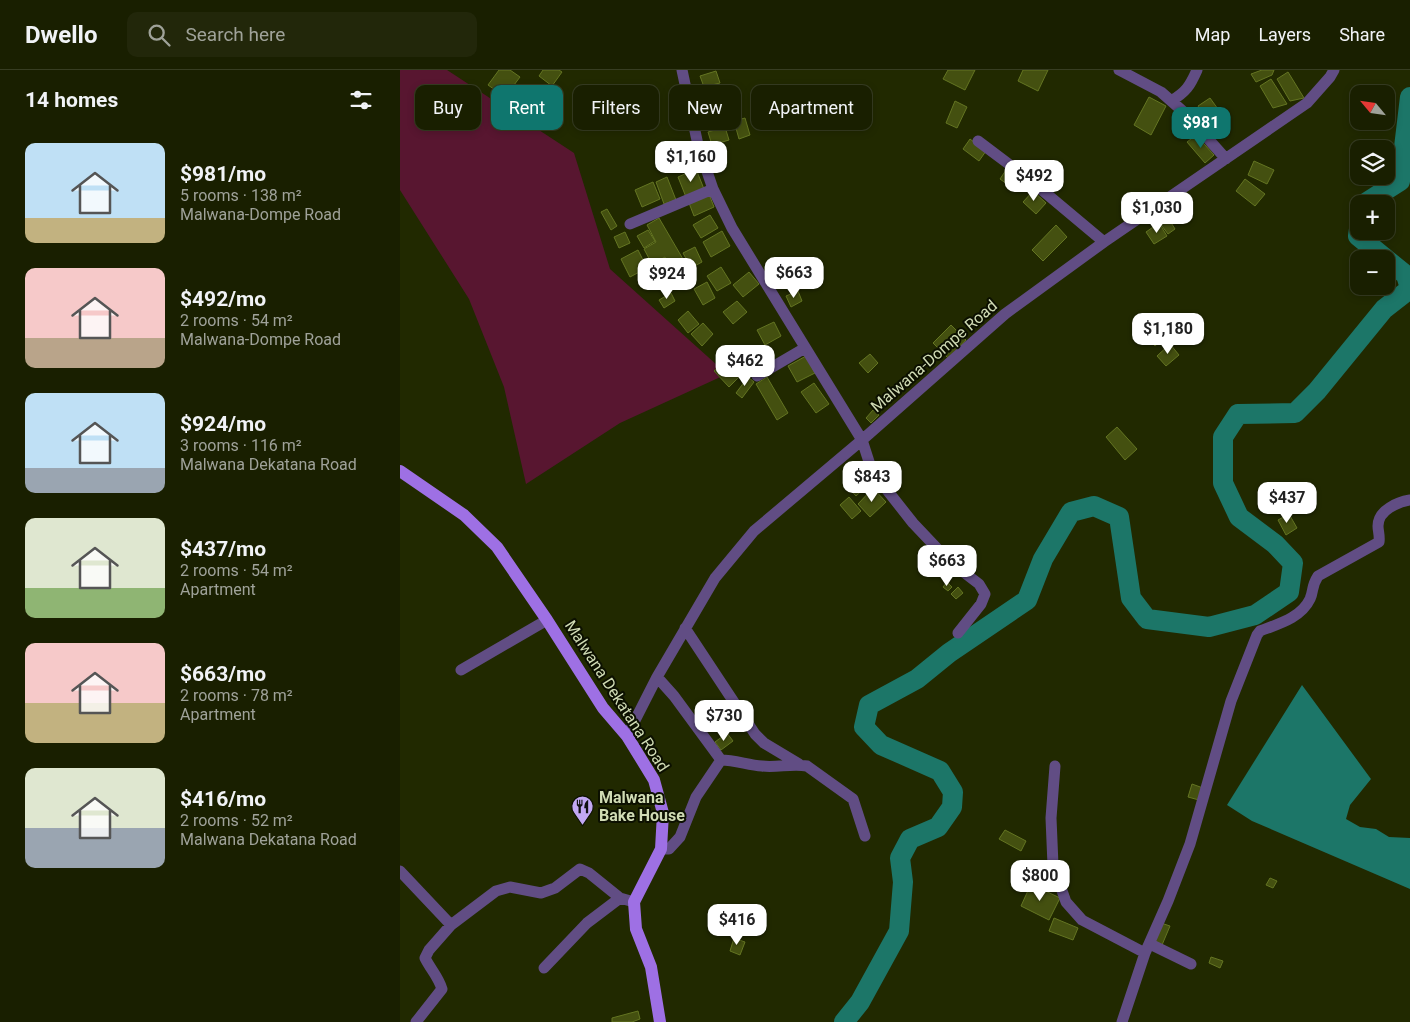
<!DOCTYPE html>
<html lang="en">
<head>
<meta charset="utf-8">
<style>
  body { margin:0; font-family:Roboto,sans-serif; background:#22270a; color:#f1f3f6; height:100vh; display:flex; flex-direction:column; font-size:19px; white-space:nowrap }
  * { box-sizing:border-box; margin:0 }
  p { font-size:16px; color:#9fa299 }
  .icon { flex:none; width:28px; height:28px; fill:none; stroke:currentColor; stroke-width:2; stroke-linecap:round; stroke-linejoin:round }
  .map { position:relative; flex:1; overflow:hidden }
  .sheet { display:flex; flex-direction:column; background:#191f00; width:400px }
  .sheet>* { flex:none }
  .guide { position:absolute; left:15px; top:15px; width:475px; height:45px; display:flex; gap:10px }
  .needle { width:32px; rotate:299deg }
  .fabs { position:absolute; left:950px; top:15px; display:grid; gap:10px }
  .fabs a { display:grid; place-items:center; width:45px; height:45px; border-radius:10px; background:#191f00; box-shadow:0 2px 8px #0003,0 0 0 1px #373d22; font-size:25px }
  .price { position:absolute; translate:-50% -42px; padding:0 11px; border-radius:10px; background:#fff; color:#222; font-size:16px; line-height:32px; filter:drop-shadow(0 1px 2px #0008) }
  .price::after { content:''; position:absolute; left:50%; top:30px; width:15px; height:11px; margin-left:-8px; background:inherit; clip-path:polygon(0 0,100% 0,50% 100%) }
  .price.active { background:#0f766e; color:#fff }
  ul { padding:0; list-style:none }
  li { display:flex; align-items:center; gap:15px; height:125px; padding:0 25px }
  li span { display:grid; place-items:center; flex:none; width:140px; height:100px; border-radius:10px; color:#555 }
  li>.icon { margin-inline-start:auto }
  span .icon { width:60px; height:60px; fill:#fffc; stroke-width:1 }
  li b { font-size:21px }
  h2 { display:flex; justify-content:space-between; align-items:center; height:60px; padding:0 25px; font-size:21px }
  .tag { padding:0 18px; border-radius:10px; background:#191f00; box-shadow:0 2px 8px #0003,0 0 0 1px #373d22; font-size:18px; line-height:45px }
  .tag.active { background:#0f766e; color:#fff }
  header { display:flex; align-items:center; gap:30px; box-sizing:border-box; height:70px; padding:0 25px; background:#191f00; border-bottom:1px solid #373d22 }
  header strong { font-size:24px }
  nav { display:flex; gap:28px; margin-inline-start:auto; font-size:18px }
  .search { width:350px; height:45px; background:#22270a; display:flex; align-items:center; gap:12px; box-sizing:border-box; padding:0 18px; border-radius:10px; color:#9fa299; font-size:19px }
  main { display:flex; flex:1; min-height:0 }
  .map>svg:first-child { display:block }
  .green { fill:#581630 }
  .water { fill:#1c7668 }
  .lines { fill:none; stroke-linecap:round; stroke-linejoin:round }
  .river { stroke:#1c7668; stroke-width:20 }
  .building { fill:#445010; stroke:#647522 }
  .minor { stroke:#614d84; stroke-width:11 }
  .major { stroke:#9e70e4; stroke-width:12 }
  .labels { text-anchor:middle; dominant-baseline:central; stroke-width:4; stroke-linejoin:round; paint-order:stroke }
  .street-label { font-size:16px; fill:#d0dbb4; stroke:#0c1000 }
  .poi-label { font-size:16px; font-weight:bold; fill:#d0dbb4; stroke:#0c1000; text-anchor:start }
</style>
</head>
<body>
<header>
<strong>Dwello</strong>
<div class="search"><svg class="icon" aria-label="search" viewBox="0 0 24 24"><circle cx="10" cy="10" r="6"/><path d="M15 15l6 6"/></svg>Search here</div>
<nav><a>Map</a><a>Layers</a><a>Share</a></nav>
</header>
<main>
<section class="sheet">
<h2>14 homes<svg class="icon" aria-label="filters" viewBox="0 0 24 24"><path d="M4 7h16M4 17h16"/><circle cx="9" cy="7" r="2"/><circle cx="15" cy="17" r="2"/></svg></h2>
<ul>
<li><span style="background:linear-gradient(#bfe0f5 75%,#c2b280 0)"><svg class="icon" aria-label="home" viewBox="0 0 24 24"><path d="M3 11l9-7 9 7M6 9v11h12V9"/></svg></span><div><b>$981/mo</b><p>5 rooms · 138 m²</p><p>Malwana-Dompe Road</p></div></li>
<li><span style="background:linear-gradient(#f6c9c9 70%,#b9a48a 0)"><svg class="icon" aria-label="home" viewBox="0 0 24 24"><path d="M3 11l9-7 9 7M6 9v11h12V9"/></svg></span><div><b>$492/mo</b><p>2 rooms · 54 m²</p><p>Malwana-Dompe Road</p></div></li>
<li><span style="background:linear-gradient(#bfe0f5 75%,#9aa5b1 0)"><svg class="icon" aria-label="home" viewBox="0 0 24 24"><path d="M3 11l9-7 9 7M6 9v11h12V9"/></svg></span><div><b>$924/mo</b><p>3 rooms · 116 m²</p><p>Malwana Dekatana Road</p></div></li>
<li><span style="background:linear-gradient(#dfe7d0 70%,#8fb573 0)"><svg class="icon" aria-label="home" viewBox="0 0 24 24"><path d="M3 11l9-7 9 7M6 9v11h12V9"/></svg></span><div><b>$437/mo</b><p>2 rooms · 54 m²</p><p>Apartment</p></div></li>
<li><span style="background:linear-gradient(#f6c9c9 60%,#c2b280 0)"><svg class="icon" aria-label="home" viewBox="0 0 24 24"><path d="M3 11l9-7 9 7M6 9v11h12V9"/></svg></span><div><b>$663/mo</b><p>2 rooms · 78 m²</p><p>Apartment</p></div></li>
<li><span style="background:linear-gradient(#dfe7d0 60%,#9aa5b1 0)"><svg class="icon" aria-label="home" viewBox="0 0 24 24"><path d="M3 11l9-7 9 7M6 9v11h12V9"/></svg></span><div><b>$416/mo</b><p>2 rooms · 52 m²</p><p>Malwana Dekatana Road</p></div></li>
</ul>
</section>
<div class="map">
<svg width="1010" height="952" viewBox="0 0 1010 952">
  <rect width="100%" height="100%" fill="#212900"/>
  <path class="green" d="M0,0H47L174,83L210,199L327,304L220,353L126,414L104,317L69,229L0,120Z"/>
  <path class="water" d="M902,615L971,709L950,735L946,749L960,757L976,759L989,767L1010,768V819L852,751L827,735Z"/>
  <g class="lines">
    <path class="river" d="M964,134L1000,111L1010,27
      M959,159L958,166L986,189
      M986,189L1006,205L1010,218
      M444,952L460,932L499,861L503,812L500,788L510,769L538,757L552,737L553,722L540,701L481,675L464,657L469,635L517,609L549,583L627,530L643,489L671,442L694,436L719,447L731,528L747,549L809,557L855,545L889,522L893,493L875,474L839,447L823,413V367L838,344L895,343L917,321L984,239L1010,219"/>
  </g>
  <path class="building" d="M99,0H110L120,7L105,27L88,15Z
    M143,0H159L162,2L152,16L139,6Z
    M548,0H575L565,20L543,9Z
    M623,0H648L638,21L618,11Z
    M862,0H874L872,5L856,12L851,4Z
    M316,1L320,13L304,17L300,6Z
    M888,2L904,28L890,31L877,9Z
    M871,9L887,34L873,38L860,16Z
    M320,16L325,31L310,36L305,22Z
    M749,27L766,36L751,65L734,55Z
    M810,28L823,46L810,55L798,36Z
    M555,31L567,37L557,58L546,53Z
    M345,48L350,65L339,69L334,51Z
    M325,57L329,70L312,75L308,62Z
    M796,65L814,85L805,93L787,72Z
    M570,69L586,81L579,91L563,79Z
    M854,91L874,100L867,114L848,105Z
    M296,99L304,119L286,127L278,107Z
    M606,100L620,110L614,119L600,109Z
    M267,107L276,130L264,134L256,112Z
    M845,109L865,124L855,136L836,121Z
    M253,112L260,129L242,137L235,120Z
    M633,121L646,133L636,144L623,132Z
    M309,124L314,137L294,146L289,133Z
    M207,139L217,156L211,160L201,142Z
    M310,145L318,158L301,168L293,155Z
    M767,146L775,159L768,164L759,152Z
    M259,148L290,201L277,208L265,187L252,194L244,179L256,172L247,155Z
    M759,153L767,166L754,174L746,162Z
    M656,155L667,167L643,191L632,180Z
    M248,160L255,171L244,178L237,166Z
    M322,161L330,176L311,187L303,172Z
    M225,162L230,173L219,178L214,167Z
    M295,177L302,192L291,198L283,183Z
    M238,180L247,198L230,207L221,189Z
    M262,191L269,203L260,208L253,196Z
    M321,197L331,213L317,221L307,206Z
    M349,202L359,214L343,227L333,215Z
    M256,205L260,210L256,213L252,207Z
    M307,212L315,228L303,235L294,219Z
    M398,221L402,231L391,237L386,226Z
    M271,223L275,231L264,238L259,230Z
    M337,231L347,242L333,254L323,242Z
    M288,241L299,254L288,263L278,250Z
    M746,247L765,267L755,276L736,257Z
    M374,252L381,266L365,275L357,260Z
    M303,253L313,264L302,276L291,264Z
    M551,255L566,270L549,289L533,273Z
    M770,274L779,285L766,296L757,286Z
    M350,284L362,300L355,305L343,289Z
    M470,284L478,293L468,303L459,293Z
    M328,286L344,302L329,317L314,301Z
    M406,286L415,303L397,312L388,296Z
    M348,307L354,312L342,328L336,323Z
    M367,307L388,343L377,350L356,314Z
    M414,313L429,334L416,343L401,322Z
    M473,340L479,345L471,353L466,348Z
    M717,357L737,379L725,390L706,367Z
    M460,401L470,413L456,426L445,414Z
    M473,418L486,432L470,447L458,434Z
    M449,427L461,441L452,449L440,435Z
    M889,444L897,458L886,465L878,450Z
    M547,512L552,517L548,521L543,517Z
    M558,517L563,523L556,529L551,524Z
    M327,663L333,671L321,680L315,672Z
    M792,714L803,718L799,730L788,727Z
    M605,760L626,771L621,781L599,769Z
    M870,808L877,811L873,818L866,815Z
    M631,814L660,828L649,850L621,836Z
    M654,848L678,858L673,870L649,861Z
    M761,853L770,856L762,875L754,872Z
    M334,868L345,872L340,885L330,881Z
    M811,887L823,891L820,898L809,893Z
    M238,941L240,949L232,952H212V948Z"/>
  <g class="lines">
    <path class="minor" d="M282,0L298,75L313,119L332,158L462,370L472,401L513,453L549,491L579,514L585,524L581,534L558,563
      M719,0L761,22L786,44L826,89
      M771,31C786,22 790,16 797,0
      M578,71L630,110L704,172
      M230,154L313,119
      M357,306L405,278
      M285,558L355,664L364,673L399,694
      M61,600L147,550
      M257,607L274,626L321,690
      M227,666L257,607L315,508L354,461L462,370L605,244L704,172L907,33L930,7L934,0
      M321,690C335,690 348,695 362,696C377,698 392,693 407,696L453,729L465,766
      M655,696L651,748L653,795L666,832L682,850L745,883
      M261,779H269L280,767L296,727L321,690
      M0,801L51,855L96,821L110,817L141,823L155,818L180,799L189,803L220,828L234,832
      M750,874L791,894
      M144,898L187,853L220,828
      M16,952L42,919C38,906 31,900 25,888L29,880L51,855
      M722,952L745,883L768,831L790,774L831,631L857,565L860,561C878,554 901,548 910,529C914,520 911,517 918,506L979,472C980,466 978,461 978,456C978,440 998,432 1010,430"/>
    <path class="major" d="M0,401L64,445L97,477L147,550L203,638L227,666L254,710L263,743L261,779L234,832L236,859L251,897L260,952"/>
  </g>
  <defs>
    <symbol id="restaurant-pin" viewBox="-11 -11 22 30"><path d="M0 17L-7.5 6A9.5 9.5 0 1 1 7.5 6Z" fill="#c2a8f3" stroke="#0c1000"/><path d="M-5-6h1v4h1v-4h1v4h1v-4h1v5L-1.5 .5V6h-2V.5L-5-1ZM5-6V6H3V1.5H1.5Q1.5-4 5-6Z" fill="#111"/></symbol>
  </defs>
  <g fill-rule="evenodd">
    <use href="#restaurant-pin" x="170" y="724" width="25" height="34"/>
  </g>
  <g class="labels">
    <g class="street-label">
      <text transform="translate(534 286) rotate(-41)">Malwana-Dompe Road</text>
      <text transform="translate(217 626) rotate(57)">Malwana Dekatana Road</text>
    </g>
    <g class="poi-label">
      <text x="199" y="727">Malwana<tspan x="199" dy="18">Bake House</tspan></text>
    </g>
  </g>
</svg>
<div class="fabs">
<a><svg class="needle" viewBox="-14 -14 28 28"><path d="M0-13l5 13h-10z" fill="#e53935"/><path d="M0 13l5-13h-10z" fill="#9fa299"/></svg></a>
<a><svg class="icon" aria-label="layers" viewBox="0 0 24 24"><path d="M12 4l9 5-9 5-9-5zM3 14l9 5 9-5"/></svg></a>
<a>+</a>
<a>−</a>
</div>
<b class="price active" style="left:801px;top:79px">$981</b>
<b class="price" style="left:291px;top:113px">$1,160</b>
<b class="price" style="left:634px;top:132px">$492</b>
<b class="price" style="left:757px;top:164px">$1,030</b>
<b class="price" style="left:394px;top:229px">$663</b>
<b class="price" style="left:267px;top:230px">$924</b>
<b class="price" style="left:768px;top:285px">$1,180</b>
<b class="price" style="left:345px;top:317px">$462</b>
<b class="price" style="left:472px;top:433px">$843</b>
<b class="price" style="left:887px;top:454px">$437</b>
<b class="price" style="left:547px;top:517px">$663</b>
<b class="price" style="left:324px;top:672px">$730</b>
<b class="price" style="left:640px;top:832px">$800</b>
<b class="price" style="left:337px;top:876px">$416</b>
<div class="guide">
<a class="tag">Buy</a>
<a class="tag active">Rent</a>
<a class="tag">Filters</a>
<a class="tag">New</a>
<a class="tag">Apartment</a>
</div>
</div>
</main>
</body>
</html>
